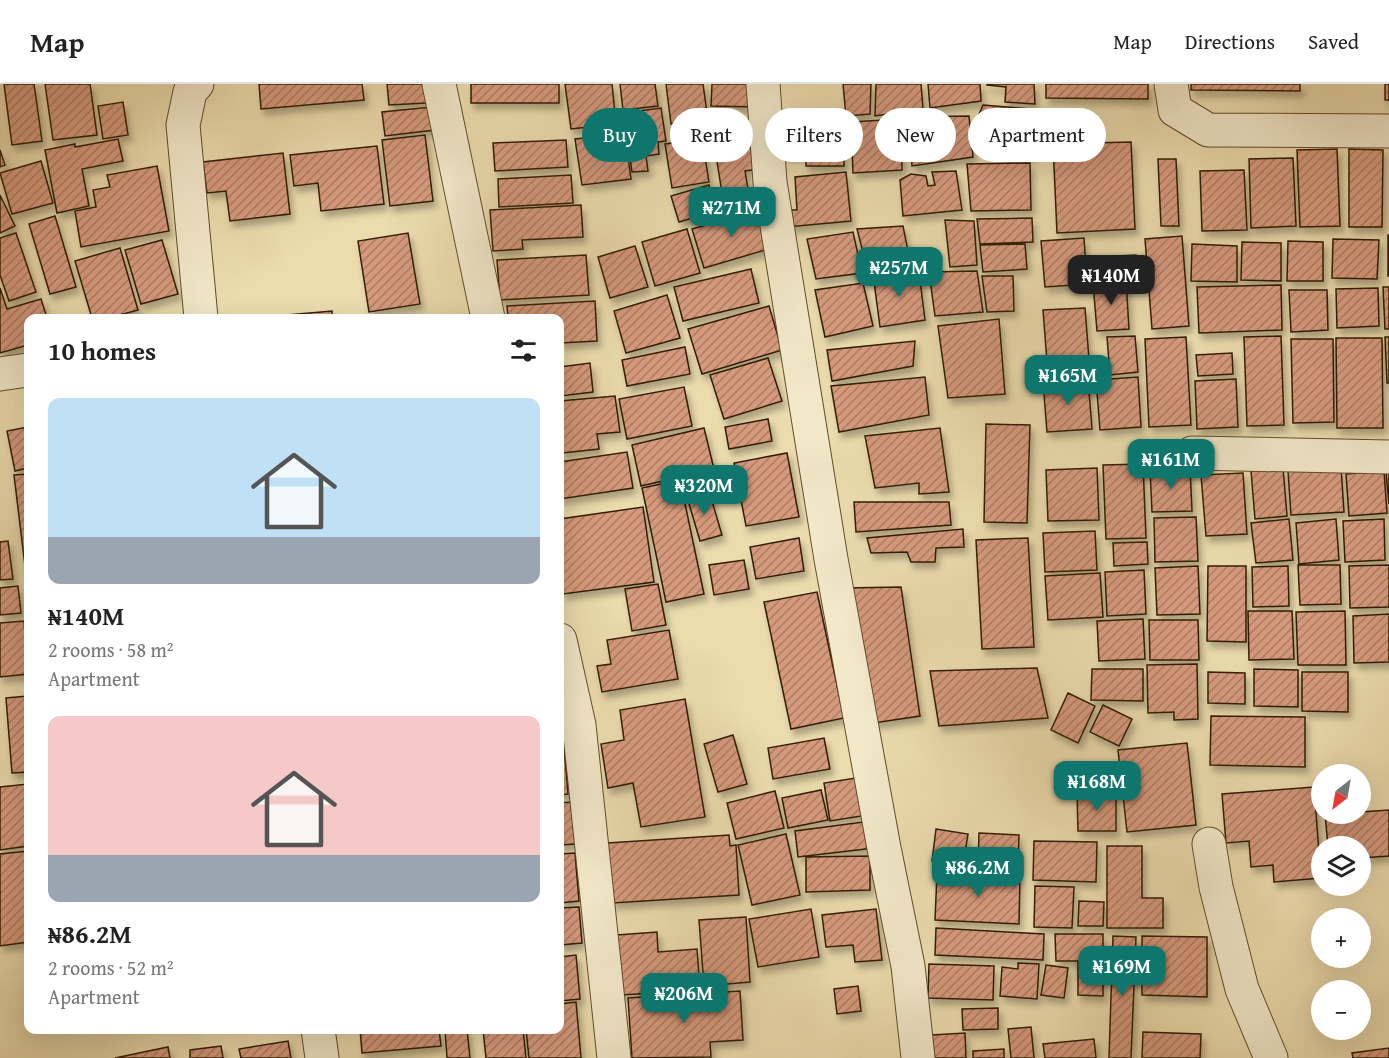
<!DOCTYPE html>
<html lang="en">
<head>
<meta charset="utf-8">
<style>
  body { margin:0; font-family:"Gentium Book Plus",serif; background:#f6f6f6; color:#222; height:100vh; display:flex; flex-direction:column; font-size:22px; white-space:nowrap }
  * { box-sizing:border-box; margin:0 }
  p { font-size:20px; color:#767676 }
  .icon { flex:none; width:33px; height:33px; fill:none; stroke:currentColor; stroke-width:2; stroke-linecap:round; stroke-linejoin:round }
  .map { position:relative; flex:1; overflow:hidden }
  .drawer { position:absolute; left:24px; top:230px; width:540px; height:720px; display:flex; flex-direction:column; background:#fff; border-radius:12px; box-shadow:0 6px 24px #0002 }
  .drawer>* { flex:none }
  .hud { position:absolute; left:582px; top:24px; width:570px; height:54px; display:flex; gap:12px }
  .needle { width:39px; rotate:211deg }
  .fabs { position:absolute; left:1311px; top:680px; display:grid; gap:12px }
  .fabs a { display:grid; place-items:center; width:60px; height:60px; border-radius:50%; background:#fff; box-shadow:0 6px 24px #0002; font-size:30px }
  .price { position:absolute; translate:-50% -51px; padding:0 14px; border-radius:12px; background:#0f766e; color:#fff; font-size:20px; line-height:39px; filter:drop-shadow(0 2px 3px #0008) }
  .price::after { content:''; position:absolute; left:50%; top:36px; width:18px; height:14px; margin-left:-9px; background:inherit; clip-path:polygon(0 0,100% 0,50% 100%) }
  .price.on { background:#222; color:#fff }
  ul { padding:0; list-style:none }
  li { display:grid; align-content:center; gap:12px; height:318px; padding:0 24px }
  li span { display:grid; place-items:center; height:186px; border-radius:12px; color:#555 }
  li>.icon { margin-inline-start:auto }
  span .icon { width:108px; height:108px; fill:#fffc; stroke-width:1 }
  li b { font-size:26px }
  h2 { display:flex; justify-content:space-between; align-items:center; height:72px; padding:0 24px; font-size:26px }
  .pill { padding:0 21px; border-radius:27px; background:#fff; box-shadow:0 6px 24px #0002; font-size:21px; line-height:54px }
  .pill.on { background:#0f766e; color:#fff }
  header { display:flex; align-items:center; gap:36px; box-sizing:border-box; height:84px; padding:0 30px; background:#fff; border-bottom:2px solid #e0e0e0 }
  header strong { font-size:28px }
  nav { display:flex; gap:33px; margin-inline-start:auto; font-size:21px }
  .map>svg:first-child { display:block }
  .building { fill:url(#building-hatch); stroke:#331e00; stroke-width:1.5; filter:url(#shadow) }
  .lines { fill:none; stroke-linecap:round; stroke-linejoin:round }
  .minor-casing { stroke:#614d2b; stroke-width:35 }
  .minor { stroke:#f2e8ca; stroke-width:33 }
</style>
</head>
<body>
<header>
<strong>Map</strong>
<nav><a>Map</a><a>Directions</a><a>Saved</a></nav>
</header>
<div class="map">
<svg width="1389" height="974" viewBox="0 0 1389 974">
  <defs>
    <pattern id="building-hatch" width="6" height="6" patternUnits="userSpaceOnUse" patternTransform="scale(1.5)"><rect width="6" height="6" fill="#d5997c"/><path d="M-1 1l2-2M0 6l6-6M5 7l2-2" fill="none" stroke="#ad7c63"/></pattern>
    <filter id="shadow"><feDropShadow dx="3.5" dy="6" stdDeviation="3" flood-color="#0004"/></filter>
  </defs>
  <rect width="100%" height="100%" fill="#ebdbad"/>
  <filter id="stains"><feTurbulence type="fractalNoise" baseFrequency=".00333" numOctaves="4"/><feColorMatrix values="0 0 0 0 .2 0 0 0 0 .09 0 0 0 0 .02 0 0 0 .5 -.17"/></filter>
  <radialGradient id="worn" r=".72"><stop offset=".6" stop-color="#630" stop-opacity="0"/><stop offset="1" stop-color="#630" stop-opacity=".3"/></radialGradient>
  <path class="building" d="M4,0H34L42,57L12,61Z
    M45,0H90L97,51L53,56Z
    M259,0H362L364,16L261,25Z
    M387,0H425L426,19L389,21Z
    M471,0H559V19H471Z
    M565,0H612L616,40L571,45Z
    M620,0H655L658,22L623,26Z
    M666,0H703L708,36L671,40Z
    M712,0H758L757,23L711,22Z
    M843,0H871L870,30L846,32Z
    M876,0H921L923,25L875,32Z
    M928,0H980L981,17L930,24Z
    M987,0H1034L1035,20L1005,18L1006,3L987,1Z
    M1046,0H1148V15L1046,14Z
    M1191,0H1300V7L1191,6Z
    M1385,0H1389V16H1385Z
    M123,18L128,51L103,55L98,22Z
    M983,21L1030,25L1032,71L1003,73L1004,54L979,55L977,35Z
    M432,23L435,46L385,52L382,28Z
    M661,24L666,57L658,58L659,70L646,72L648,87L632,88L624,29Z
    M969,32L973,73L912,82L908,33Z
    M901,35L902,86L853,89L851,38Z
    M805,42H844V82H806Z
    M802,44L804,69L782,71L781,46Z
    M760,45L766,84L745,87L748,105L722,109L713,52Z
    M625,50L631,95L582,101L575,55Z
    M425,51L433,117L390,122L382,56Z
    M118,55L123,77L82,85L89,122L57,129L45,66L75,60V63Z
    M702,55L709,98L672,104L665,60Z
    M566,56L568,83L495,87L493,59Z
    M1131,58L1135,145L1057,149L1053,60Z
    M377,62L384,120L321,127L318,99L294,102L290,71Z
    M1337,65L1340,142L1300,143L1297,66Z
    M1349,65L1383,66L1382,143H1349Z
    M0,66L5,81L0,83Z
    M283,69L290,130L230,137L226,107L207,109L203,78Z
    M1293,74L1296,142L1251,144L1249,75Z
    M1158,75H1176L1179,142H1161Z
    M41,77L53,119L12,130L0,89Z
    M1030,79L1031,126L971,127L967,80Z
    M157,82L169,147L81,163L75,127L96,123L93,106L110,103L107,91Z
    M1244,86L1247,146L1202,147L1200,87Z
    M956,87L962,126L903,132L900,96L911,90L926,92L928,102L935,101L932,88Z
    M846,88L851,137L787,143L786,126H797L795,93Z
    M571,91L573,119L499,123L498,95Z
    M709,101L716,127L679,138L671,112Z
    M0,111L15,142L0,149Z
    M581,121L583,153L522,156L523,165L493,167L490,126Z
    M761,125L772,164L704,184L692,145Z
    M55,132L76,203L50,210L29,140Z
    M1032,134L1033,158L980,160L977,135Z
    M945,136L974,137L977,181L950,183Z
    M903,142L911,182L868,188L857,145Z
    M687,145L700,189L655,202L642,158Z
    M853,148L862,189L816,195L807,155Z
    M16,149L36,208L9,217L0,191V154Z
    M408,149L420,220L369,228L358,157Z
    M1388,151H1389V192H1388Z
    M1182,152L1189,242L1152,245L1145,155Z
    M1084,154L1087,200L1045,203L1041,157Z
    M1333,155L1379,156L1377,195L1332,194Z
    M162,156L178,210L141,220L125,166Z
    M1288,157L1323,158V197H1287Z
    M1242,158L1281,159V197L1241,196Z
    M1025,160L1027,185L983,188L980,161Z
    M1192,160L1237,162V198L1191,197Z
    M635,162L648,203L610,214L598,173Z
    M120,164L138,226L109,234H92L75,177Z
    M586,171L589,211L500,216L497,176Z
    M1136,171L1138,193L1095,196L1094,173Z
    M751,185L759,219L683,237L674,203Z
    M977,187L983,228L935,232L929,188Z
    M919,188L925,236L880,243L873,190Z
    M982,192H1013L1014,227L987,228Z
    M1126,196L1129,245L1097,247L1093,199Z
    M863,199L873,242L825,253L815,206Z
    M1281,201L1282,246L1199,249L1197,203Z
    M1383,203H1389V245H1385Z
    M0,204L7,225L41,215L47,234H28V261L0,269Z
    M1378,204L1379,242L1337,244L1336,205Z
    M1289,206H1327L1328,246L1291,248Z
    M667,211L680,254L626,269L614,227Z
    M595,217L597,257L560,259V234H508L507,222Z
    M769,222L782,266L702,290L688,245Z
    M1085,224L1090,288L1048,291L1043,226Z
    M332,227V234H252Z
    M999,235L1005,310L948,314L938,242Z
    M1135,252L1138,288L1110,291L1107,253Z
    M1281,252L1284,341L1247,342L1244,253Z
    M1186,253L1191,341L1149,343L1145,255Z
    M1385,253H1389V299H1387Z
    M1336,254H1382L1383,344H1337Z
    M1291,255H1333L1334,338L1293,339Z
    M915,257L913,282L832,297L827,266Z
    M685,263L690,290L627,302L622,276Z
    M1232,269L1233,290L1198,292L1196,271Z
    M768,274L782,317L724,335L710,291Z
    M590,279L593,308L560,312V283Z
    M925,293L929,331L839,348L831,302Z
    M1138,293L1141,343L1100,346L1096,296Z
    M1088,295L1092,345L1047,348L1043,298Z
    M1236,295L1238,343L1197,345L1195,297Z
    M684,303L692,342L627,355L619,315Z
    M615,312L620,348L597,350L599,365L562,369L561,362H560V317Z
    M768,335L772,357L729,365L725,343Z
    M986,340L1030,341L1027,439L984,438Z
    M28,343V384L15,387L7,347Z
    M704,344L714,385L641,402L632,361Z
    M940,344L949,408L919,410V399L875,404L865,352Z
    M627,368L633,404L560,415V378Z
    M787,369L799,433L746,442L734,379Z
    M1143,380L1146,454L1106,455L1103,381Z
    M1190,383L1192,427L1152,428L1150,385Z
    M1341,383L1344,428L1291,431L1288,387Z
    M1097,384L1099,436L1048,437L1046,386Z
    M1283,384L1287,432L1255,435L1251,387Z
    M1384,387L1387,429L1349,432L1346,390Z
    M1389,388V420L1386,389Z
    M1243,389L1247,450L1206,452L1201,391Z
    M28,390V482H25L14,391Z
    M680,396L704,510L666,518L642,404Z
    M709,407L722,451L700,457L687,413Z
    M854,418H949L951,441L856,448Z
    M643,423L654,498L563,510L560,487V435Z
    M1196,433L1198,477L1155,478L1154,434Z
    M1289,435L1293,476L1256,479L1251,439Z
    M1336,435L1339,476L1299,480L1296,439Z
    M1384,435L1385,476L1345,478L1343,437Z
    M963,445L964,463L936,464L935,478H911L907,468L871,469L867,454Z
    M1095,447L1097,486L1045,488L1043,449Z
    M799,454L804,487L756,495L750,463Z
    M1028,454L1034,563L982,565L976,456Z
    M8,457L13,495L0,496V458Z
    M1147,458L1148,480L1114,482L1113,459Z
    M744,476L749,505L714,511L709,481Z
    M1298,481H1340L1341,520L1300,521Z
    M1389,481V523L1350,524L1349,482Z
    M1198,482L1200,530L1157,531L1155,484Z
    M1208,482H1246V558L1207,557Z
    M1288,482L1289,522L1253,523L1252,483Z
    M1144,486L1146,530L1107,532L1105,488Z
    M1100,489L1103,533L1048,536L1045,492Z
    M658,500L666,541L632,547L625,505Z
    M18,502L21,529L0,531V504Z
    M901,503L920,632L867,640L844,504Z
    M817,508L844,634L791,645L764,518Z
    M1248,527H1292L1294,575L1249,576Z
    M1345,527L1346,581H1298L1296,528Z
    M1389,530V578L1354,579L1353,532Z
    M1143,535L1145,575L1099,577L1097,537Z
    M1149,536H1198L1199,576H1150Z
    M24,537L28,590L0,593V539Z
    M669,546L678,595L602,608L597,582L611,580L607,556Z
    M1197,580L1198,635L1174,636V628L1148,629L1147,581Z
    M1037,584L1048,634L939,642L930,587Z
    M1092,585H1143V617L1091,616Z
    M1254,585L1298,586V623L1254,622Z
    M1208,588L1245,589V620L1208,619Z
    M1302,588H1348V628L1302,627Z
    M1068,609L1095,622L1078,659L1051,646Z
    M28,612V688L12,689L6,614Z
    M685,615L705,733L641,743L633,699L608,704L601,660L624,656L620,626Z
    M1103,621L1132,635L1119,662L1090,648Z
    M560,632H562L564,650H560Z
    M1211,632L1305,633V683L1210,681Z
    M733,651L747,700L718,708L704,660Z
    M824,654L830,685L773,695L768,664Z
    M1187,659L1196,741L1127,748L1118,666Z
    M564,661L568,710L560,711V662Z
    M862,693L868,731L830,737L824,699Z
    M28,700V762L0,766V703Z
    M1314,703L1321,794L1274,798L1273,781L1251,783L1249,757L1226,759L1222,710Z
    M821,706L828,736L788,744L782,714Z
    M775,707L784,744L736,755L727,719Z
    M1077,709H1116V747H1078Z
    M571,718L575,760L560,761V719Z
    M1389,726V772L1360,774V762H1328L1325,730L1360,729V728Z
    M871,737L874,764L798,773L795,747Z
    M936,745L968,750L963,781L932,777Z
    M979,749L1019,751L1018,783L978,782Z
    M786,750L800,811L752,821L738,761Z
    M729,751L730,762L736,761L739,811L612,819L608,759Z
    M1034,757L1097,758L1096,798L1033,796Z
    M1107,762H1142V814H1163V844H1107Z
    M28,767V858L0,862V770Z
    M575,769L579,817L560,819V770Z
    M870,772V806L806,808V773Z
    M937,789L1020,792L1019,840L935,836Z
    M1035,802L1074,803L1072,844L1034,843Z
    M1079,817L1104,818L1103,842H1078Z
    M579,823L582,859L560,861V824Z
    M811,825L819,873L758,883L749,835Z
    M876,825L882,876L855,878L853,861L826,863L822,831Z
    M746,833L750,898L704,902L699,836Z
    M936,844L1044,850L1043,876L935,871Z
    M657,848L658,868L697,865L700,906L621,911L617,851Z
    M1055,850H1103V912L1078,911V877H1056Z
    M1113,852L1136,853L1131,974H1109Z
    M1142,852L1207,853V913L1142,911Z
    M576,871L580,915L560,917V873Z
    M1018,879L1039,880L1037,915L1000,912L1002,883L1018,885Z
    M929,880L994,882L993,916L928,914Z
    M1046,881L1068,884L1064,914L1041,911Z
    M858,902L861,927L837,930L834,905Z
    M740,907L743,956L710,958L711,973L632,974L628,914Z
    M576,918L581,974H529L526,945H560V920Z
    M998,924V945L963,946L962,925Z
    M1031,943L1034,974H1011L1008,945Z
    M360,945H439L441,962L362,969Z
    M445,945H467L470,974H447Z
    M483,945H523L526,974H486Z
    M1143,948L1201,950L1200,974H1142Z
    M965,949L966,974H933L932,951Z
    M1094,955L1096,974H1045L1043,960Z
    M288,957L291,974H241L239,965Z
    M221,962L223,974H190V966Z
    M168,963L170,974H115Z
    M1389,964V974H1353L1352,969Z
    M1004,965V974H973V967Z"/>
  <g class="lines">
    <defs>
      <path id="minor" d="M197,0L190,8L183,41L201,234
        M439,0L488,234
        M763,0L770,98L831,475L884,764L908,882L918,974
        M1171,0L1175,26L1208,46L1389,47
        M0,290L28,286
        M1192,369L1389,373
        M560,556L579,641L614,974
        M1209,760L1216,803L1242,905L1271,974
        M318,945L322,974"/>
    </defs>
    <use href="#minor" class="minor-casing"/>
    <use href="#minor" class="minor"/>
  </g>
  <rect width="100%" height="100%" filter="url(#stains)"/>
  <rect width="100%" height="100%" fill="url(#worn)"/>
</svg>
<div class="fabs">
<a><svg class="needle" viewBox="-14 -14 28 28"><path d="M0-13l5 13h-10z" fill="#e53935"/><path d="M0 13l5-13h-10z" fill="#767676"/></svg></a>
<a><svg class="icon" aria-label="layers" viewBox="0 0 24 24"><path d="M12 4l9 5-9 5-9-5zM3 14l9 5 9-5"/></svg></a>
<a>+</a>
<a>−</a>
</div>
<b class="price" style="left:732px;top:154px">₦271M</b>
<b class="price" style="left:899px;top:214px">₦257M</b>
<b class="price on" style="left:1111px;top:222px">₦140M</b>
<b class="price" style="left:1068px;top:322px">₦165M</b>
<b class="price" style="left:1171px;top:406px">₦161M</b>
<b class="price" style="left:704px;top:432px">₦320M</b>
<b class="price" style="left:1097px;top:728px">₦168M</b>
<b class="price" style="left:978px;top:814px">₦86.2M</b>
<b class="price" style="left:1122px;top:913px">₦169M</b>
<b class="price" style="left:684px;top:940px">₦206M</b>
<div class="hud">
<a class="pill on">Buy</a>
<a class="pill">Rent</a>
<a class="pill">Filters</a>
<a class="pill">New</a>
<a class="pill">Apartment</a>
</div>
<section class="drawer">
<h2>10 homes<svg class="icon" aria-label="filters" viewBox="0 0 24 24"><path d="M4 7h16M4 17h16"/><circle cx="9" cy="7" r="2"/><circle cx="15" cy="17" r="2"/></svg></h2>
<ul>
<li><span style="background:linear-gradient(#bfe0f5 75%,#9aa5b1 0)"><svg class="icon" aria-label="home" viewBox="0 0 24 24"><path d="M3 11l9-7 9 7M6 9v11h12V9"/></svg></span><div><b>₦140M</b><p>2 rooms · 58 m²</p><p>Apartment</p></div></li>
<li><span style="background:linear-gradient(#f6c9c9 75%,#9aa5b1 0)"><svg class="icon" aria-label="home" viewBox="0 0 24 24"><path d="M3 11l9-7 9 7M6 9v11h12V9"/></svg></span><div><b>₦86.2M</b><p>2 rooms · 52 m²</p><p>Apartment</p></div></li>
</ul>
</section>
</div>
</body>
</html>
